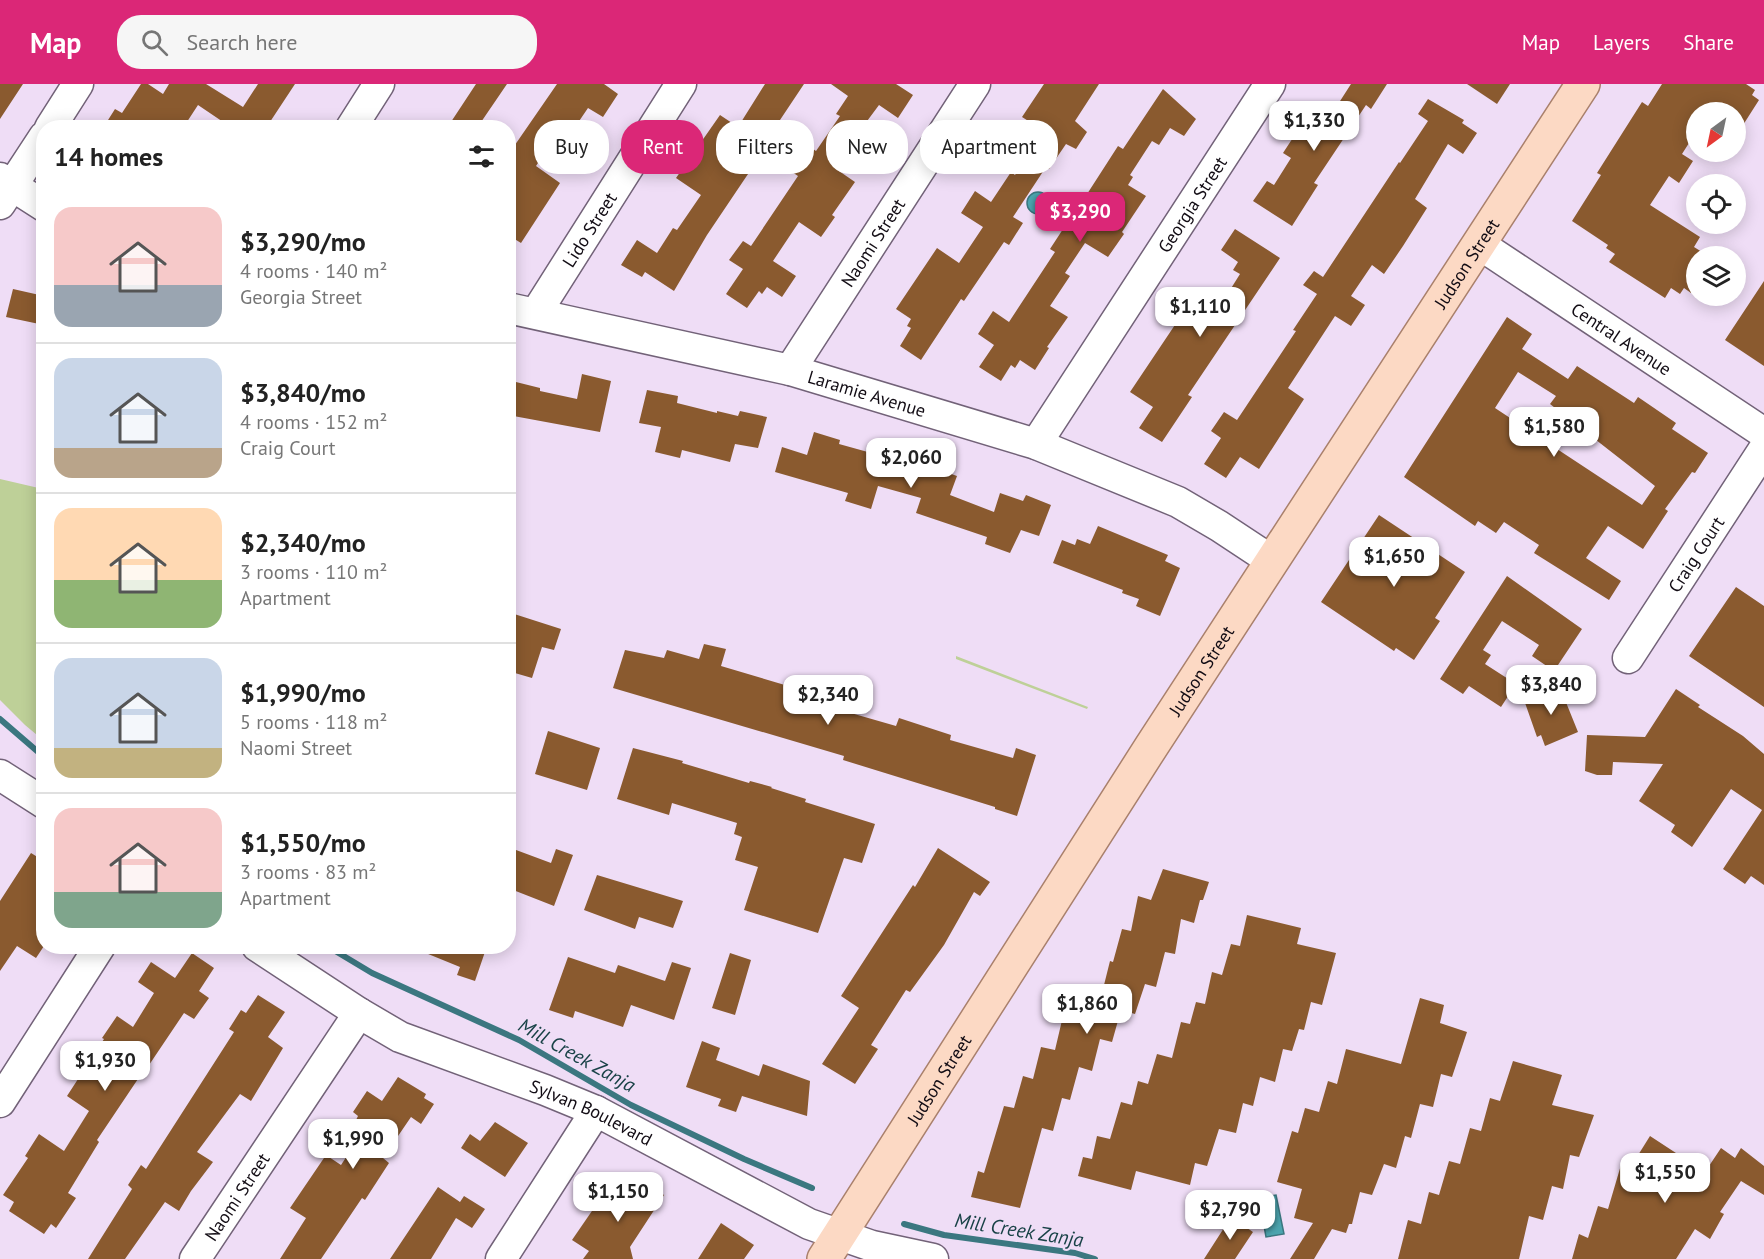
<!DOCTYPE html>
<html lang="en">
<head>
<meta charset="utf-8">
<style>
  body { margin:0; font-family:"PT Sans",sans-serif; background:#f6f6f6; color:#222; height:100vh; display:flex; flex-direction:column; font-size:22px; white-space:nowrap }
  * { box-sizing:border-box; margin:0 }
  p { font-size:20px; color:#767676 }
  .icon { flex:none; width:33px; height:33px; fill:none; stroke:currentColor; stroke-width:2; stroke-linecap:round; stroke-linejoin:round }
  .map { position:relative; flex:1; overflow:hidden }
  .side { position:absolute; left:36px; top:36px; width:480px; height:834px; display:flex; flex-direction:column; background:#fff; border-radius:24px; box-shadow:0 3px 15px #0003 }
  .side>* { flex:none }
  .hud { position:absolute; left:534px; top:36px; width:570px; height:54px; display:flex; gap:12px }
  .needle { width:39px; rotate:213deg }
  .fabs { position:absolute; left:1686px; top:18px; display:grid; gap:12px }
  .fabs a { display:grid; place-items:center; width:60px; height:60px; border-radius:50%; background:#fff; box-shadow:0 3px 15px #0003; font-size:30px }
  .price { position:absolute; translate:-50% -51px; padding:0 14px; border-radius:12px; background:#fff; color:#222; font-size:20px; line-height:39px; filter:drop-shadow(0 2px 3px #0008) }
  .price::after { content:''; position:absolute; left:50%; top:36px; width:18px; height:14px; margin-left:-9px; background:inherit; clip-path:polygon(0 0,100% 0,50% 100%) }
  .price.current { background:#db2777; color:#fff }
  ul { padding:0; list-style:none }
  li { display:flex; align-items:center; gap:18px; height:150px; padding:0 18px }
  li+li { border-top:2px solid #e0e0e0 }
  li span { display:grid; place-items:center; flex:none; width:168px; height:120px; border-radius:18px; color:#555 }
  li>.icon { margin-inline-start:auto }
  span .icon { width:72px; height:72px; fill:#fffc; stroke-width:1 }
  li b { font-size:26px }
  h2 { display:flex; justify-content:space-between; align-items:center; height:72px; padding:0 18px; font-size:26px }
  .chip { padding:0 21px; border-radius:24px; background:#fff; box-shadow:0 3px 15px #0003; font-size:21px; line-height:54px }
  .chip.current { background:#db2777; color:#fff }
  header { display:flex; align-items:center; gap:36px; box-sizing:border-box; height:84px; padding:0 30px; background:#db2777; color:#fff }
  header strong { font-size:28px }
  nav { display:flex; gap:33px; margin-inline-start:auto; font-size:21px }
  .search { width:420px; height:54px; background:#f6f6f6; display:flex; align-items:center; gap:15px; box-sizing:border-box; padding:0 21px; border-radius:24px; color:#767676; font-size:22px }
  .map>svg:first-child { display:block }
  .green { fill:#bed098 }
  .water { fill:#4ca5af; stroke:#3b7780; stroke-width:1.5 }
  .lines { fill:none; stroke-linecap:round; stroke-linejoin:round }
  .stream { stroke:#3b7780; stroke-width:6 }
  .building { fill:#8a5a2f; fill-rule:evenodd }
  .minor-casing { stroke:#726278; stroke-width:33 }
  .major-casing { stroke:#a9806c; stroke-width:36 }
  .minor { stroke:#fff; stroke-width:30 }
  .major { stroke:#fcd9c4; stroke-width:33 }
  .labels { text-anchor:middle; dominant-baseline:central; stroke-width:4.5; stroke-linejoin:round; paint-order:stroke }
  .street-label { font-size:18px; fill:#120c14; stroke:#efddf6 }
  .water-label { font-size:20px; font-style:italic; fill:#194247; stroke:#efddf6 }
</style>
</head>
<body>
<header>
<strong>Map</strong>
<div class="search"><svg class="icon" aria-label="search" viewBox="0 0 24 24"><circle cx="10" cy="10" r="6"/><path d="M15 15l6 6"/></svg>Search here</div>
<nav><a>Map</a><a>Layers</a><a>Share</a></nav>
</header>
<div class="map">
<svg width="1764" height="1175" viewBox="0 0 1764 1175">
  <rect width="100%" height="100%" fill="#efddf6"/>
  <path class="green" d="M0,395L43,405V656L25,641L0,616Z
    M956,572L1088,623L1087,625L956,575Z"/>
  <path class="water" d="M1027 119a11 11 0 1 1 22 0a11 11 0 1 1-22 0Z
    M1276,1111L1284,1150L1266,1153L1259,1114Z"/>
  <g class="lines">
    <path class="stream" d="M0,635L44,673
      M327,862L372,889L519,956L631,1021L744,1075L812,1104
      M904,1140L944,1151L1075,1169L1095,1175"/>
  </g>
  <path class="building" d="M0,0H23L0,35Z
    M141,0H148L163,10L169,0H206L243,23L258,0H295L266,44H232L198,21L183,44H103L115,25L122,29Z
    M476,0H507L477,44H447Z
    M557,0H604L618,10L603,33L588,24L571,49L562,43L536,82L560,99L521,159L508,151V71Z
    M765,0H804L780,36L783,38L707,151L674,207L645,188L642,193L621,181L637,156L657,169L673,144L677,146L701,111L676,94L720,31L738,43Z
    M831,0H896L913,11L898,34L879,21L853,56L857,59L839,87L855,98L832,131L835,133L821,153L799,138L773,177L796,192L782,213L767,203L762,210L759,207L747,224L726,210L743,185L729,176L743,157L751,162L798,92L789,86L806,60L816,67L840,32L836,30L848,12Z
    M1044,0H1099L1075,37L1087,48L1076,65L1066,60L1049,85L1046,83L1013,133L1023,139L1009,161L1004,158L964,217L961,215L921,276L900,262L911,244L907,242L911,235L896,225L937,164L959,179L983,143L961,129L975,107L991,118L1011,88L1015,91L1039,55L1036,52L1041,45L1022,33Z
    M1351,0H1387L1371,25L1366,21L1314,99L1318,101L1292,142L1253,117L1267,97L1274,101L1291,74L1283,69L1317,17L1333,28Z
    M1467,0H1510L1497,20Z
    M1662,0H1746L1755,6L1752,11L1759,16L1736,52V28H1696V48L1682,70L1693,77L1679,99L1669,92L1650,121L1700,153L1694,163L1702,168L1699,172H1696V200L1691,209L1684,204L1680,210L1671,204L1665,214L1609,178L1615,170L1606,164L1608,161L1572,137L1601,91L1597,89L1642,18L1648,22Z
    M1163,5L1196,35L1184,52L1170,44L1159,61L1152,57L1130,91L1133,93L1128,101L1146,112L1122,148L1124,150L1108,173L1085,159L1065,189L1070,192L1050,222L1068,233L1047,263L1049,264L1035,286L1020,276L1015,284L1011,281L1001,297L979,283L994,261L978,250L993,227L1009,238L1055,168L1050,165L1065,142L1054,134L1068,113L1080,121L1118,62L1123,65Z
    M1428,15L1464,36L1462,39L1477,49L1463,70L1448,60L1415,115L1427,124L1403,162L1384,190L1372,181L1351,212L1365,221L1351,242L1335,232L1288,304L1304,315L1259,385L1240,373L1226,394L1204,380L1221,354L1211,347L1224,328L1237,336L1296,247L1293,246L1317,210L1303,201L1314,187L1323,193L1399,78L1400,79L1428,37L1418,30Z
    M1235,145L1280,174L1188,311L1192,313L1162,358L1139,344L1153,323L1130,308L1195,211L1217,225L1220,222L1240,190L1233,186L1238,178L1221,166Z
    M1764,197V282L1725,256Z
    M13,205L44,212V241L6,233Z
    M1507,233L1532,250L1522,265L1568,295L1577,282L1634,319L1638,313L1676,339L1672,345L1708,369L1695,389L1692,388L1665,425L1668,427L1643,465L1608,442L1586,474L1621,497L1609,516L1534,469L1539,461L1504,438L1496,449L1478,437L1475,442L1404,393ZM1518,288L1556,312L1550,320L1655,402L1642,421L1495,324Z
    M582,290L611,297L600,348L508,331V296L540,304V307L577,315Z
    M647,306L678,312L677,319L717,329V327L738,332L740,327L767,333L758,364L735,360L730,378L682,366L680,374L655,368L661,343L639,339Z
    M814,348L840,356L839,360L875,370L877,364L957,392L950,411L994,428L1000,409L1023,417L1026,411L1051,421L1039,452L1021,446L1010,469L985,460L987,453L916,429L921,414L878,402L871,425L845,417L848,409L775,388L782,363L807,371Z
    M1379,431L1465,488L1435,534L1440,537L1414,576L1396,564L1394,567L1321,518Z
    M1098,442L1168,471L1165,477L1180,484L1160,532L1136,522L1139,515L1122,509L1123,506L1053,479L1062,456L1075,461L1077,455L1090,460Z
    M1507,492L1582,545L1554,587L1532,572L1539,561L1502,537L1483,566L1491,571L1485,580L1516,600L1501,623L1469,602L1463,610L1440,595Z
    M1736,503L1764,522V623L1689,572Z
    M508,528L561,545L554,566L542,563L532,594L508,587Z
    M704,560L726,565L721,582L832,615L830,623L896,642L899,634L951,651L950,656L1013,674L1016,664L1036,671L1017,732L995,725V723L843,676L844,672L613,604L625,566L664,574L667,566L699,575Z
    M1559,601L1578,648L1545,662L1541,651L1537,653L1524,616Z
    M1676,605L1700,621L1698,623L1743,652L1764,670V801L1751,792L1745,800L1723,785L1762,726L1731,705L1692,763L1671,748L1675,741L1639,717L1663,680L1613,678L1612,691H1597L1585,687L1587,651L1645,653Z
    M548,647L600,664L587,706L535,690Z
    M633,664L683,677L682,679L749,699L750,697L772,703L771,704L806,715L805,718L875,740L862,779L844,774L818,849L744,826L758,783L735,776L742,753L734,750L737,739L672,719L669,731L617,715Z
    M508,763L551,779L556,765L573,771L554,822L508,804Z
    M938,764L990,798L980,812L974,808L944,861L910,908L906,906L871,961L878,965L855,1000L822,980L859,924L841,912L913,801L915,803Z
    M31,769L44,777V862L36,874L17,862L0,887V817Z
    M1163,785L1209,798L1203,816H1200L1194,839L1181,835L1175,870L1165,868L1156,903L1145,900L1135,930L1121,926L1112,958L1100,955L1092,987L1079,983L1070,1016L1062,1014L1053,1047L1042,1044L1020,1124L971,1113L978,1087L984,1089L1004,1022L1014,1024L1023,992L1033,995L1041,963L1055,966L1063,932L1072,935L1081,903L1102,909L1110,877L1113,878L1122,845L1131,847L1138,812L1151,816Z
    M597,791L683,817L673,844L639,833L635,845L584,826Z
    M1247,831L1301,844L1297,860L1336,869L1322,921L1311,918L1304,946L1299,945L1292,967L1283,965L1275,998L1260,993L1253,1022L1243,1019L1236,1049L1219,1045L1207,1082L1195,1079L1190,1101L1136,1087L1131,1106L1078,1092L1083,1073L1092,1075L1097,1052L1110,1055L1121,1018L1132,1021L1138,997L1148,1000L1157,970L1172,974L1181,938L1190,940L1196,918L1205,920L1212,888L1222,891L1231,860L1240,862Z
    M487,862L475,897L457,891L460,883L411,863Z
    M192,869L214,884L199,907L209,914L194,935L184,929L147,984L146,983L97,1056L99,1058L68,1109L76,1114L56,1144L51,1140L44,1150L9,1127L14,1118L3,1111L28,1074L25,1072L39,1050L64,1067L89,1027L67,1012L104,955L102,954L117,932L133,943L154,909L138,898L151,878L175,894Z
    M730,869L751,876L735,931L712,924Z
    M568,873L615,889L618,881L665,897L672,878L691,884L674,936L631,921L623,943L575,927L573,934L549,926Z
    M258,911L285,928L268,953L283,964L251,1017L240,1010L197,1068L213,1078L191,1107L179,1127L165,1118L125,1175H88L132,1105L128,1101L141,1081L146,1085L234,948L229,945L241,926L246,929Z
    M1420,914L1444,921L1440,939L1467,948L1452,993L1441,990L1433,1023L1420,1020L1411,1054L1405,1052L1396,1084L1384,1080L1372,1111L1360,1108L1352,1140H1349L1346,1149L1332,1145L1314,1175H1290L1313,1139L1294,1134L1302,1105L1277,1098L1292,1047L1298,1049L1305,1024L1319,1028L1328,997L1337,1000L1346,965L1401,980Z
    M702,957L720,964L716,976L759,992L763,980L810,997L807,1032L742,1012L736,1028L718,1022L721,1015L686,1003Z
    M1513,977L1562,991L1552,1021L1594,1031L1579,1073L1570,1071L1563,1105L1552,1102L1543,1136L1529,1132L1519,1175H1398L1408,1136L1421,1140L1429,1108L1439,1111L1449,1077L1460,1080L1470,1044L1481,1047L1490,1014L1500,1017Z
    M398,993L426,1010L424,1014L434,1020L421,1040L411,1033L383,1074L389,1079L365,1116L362,1114L321,1175H280L306,1134L290,1124L326,1071L341,1081L366,1043L356,1036L358,1032L353,1028L367,1007L382,1017Z
    M495,1038L528,1059L505,1093L461,1064L470,1050L480,1057Z
    M1650,1052L1705,1088L1721,1064L1735,1074L1741,1064L1764,1082V1111L1741,1097L1720,1128L1724,1130L1710,1155L1695,1145L1676,1175H1572L1579,1150L1588,1154L1598,1122L1608,1125L1621,1081L1630,1084Z
    M636,1093L664,1111L630,1163L633,1175H583L589,1167L572,1156L605,1108L620,1118Z
    M438,1103L460,1118L464,1112L485,1125L472,1144L456,1134L431,1175H390Z
    M1231,1133L1253,1148L1235,1175H1204Z
    M721,1139L754,1161L744,1175H698Z"/>
  <g class="lines">
    <defs>
      <g id="minor">
        <path d="M50,44L78,0"/>
        <path d="M351,44L379,0"/>
        <path d="M0,94L44,122"/>
        <path d="M0,120L44,53"/>
        <path id="s1" d="M1479,160L1764,349"/>
        <path id="s2" d="M508,224L790,286L1036,360L1178,418L1219,442L1272,477"/>
        <path id="s3" d="M536,229L681,0"/>
        <path id="s4" d="M790,286L975,0"/>
        <path id="s5" d="M1036,360L1270,0"/>
        <path id="s6" d="M1628,574L1764,365"/>
        <path d="M0,691L44,719"/>
        <path id="s7" d="M257,862L359,929L400,953L545,1006L596,1027L809,1140L872,1162L933,1175"/>
        <path d="M0,1018L100,862"/>
        <path id="s8" d="M195,1175L359,929"/>
        <path d="M501,1175L596,1027"/>
      </g>
      <g id="major">
        <path id="s9" d="M824,1175L1151,663L1583,0"/>
      </g>
    </defs>
    <use href="#minor" class="minor-casing"/>
    <use href="#major" class="major-casing"/>
    <use href="#minor" class="minor"/>
    <use href="#major" class="major"/>
  </g>
  <g class="labels">
    <g class="street-label">
      <text stroke="none"><textPath href="#s5" startOffset="286">Georgia Street</textPath></text>
      <text stroke="none"><textPath href="#s3" startOffset="99">Lido Street</textPath></text>
      <text stroke="none"><textPath href="#s4" startOffset="152">Naomi Street</textPath></text>
      <text stroke="none"><textPath href="#s9" startOffset="1185">Judson Street</textPath></text>
      <text stroke="none"><textPath href="#s1" startOffset="171">Central Avenue</textPath></text>
      <text stroke="none"><textPath href="#s2" startOffset="369">Laramie Avenue</textPath></text>
      <text stroke="none"><textPath href="#s6" startOffset="124">Craig Court</textPath></text>
      <text stroke="none"><textPath href="#s9" startOffset="699">Judson Street</textPath></text>
      <text stroke="none"><textPath href="#s9" startOffset="213">Judson Street</textPath></text>
      <text stroke="none"><textPath href="#s7" startOffset="375">Sylvan Boulevard</textPath></text>
      <text stroke="none"><textPath href="#s8" startOffset="75">Naomi Street</textPath></text>
    </g>
    <g class="water-label">
      <text transform="translate(577 971) rotate(29)">Mill Creek Zanja</text>
      <text transform="translate(1019 1146) rotate(9)">Mill Creek Zanja</text>
    </g>
  </g>
</svg>
<div class="fabs">
<a><svg class="needle" viewBox="-14 -14 28 28"><path d="M0-13l5 13h-10z" fill="#e53935"/><path d="M0 13l5-13h-10z" fill="#767676"/></svg></a>
<a><svg class="icon" aria-label="locate" viewBox="0 0 24 24"><circle cx="12" cy="12" r="6"/><path d="M12 2v4M12 18v4M2 12h4M18 12h4"/></svg></a>
<a><svg class="icon" aria-label="layers" viewBox="0 0 24 24"><path d="M12 4l9 5-9 5-9-5zM3 14l9 5 9-5"/></svg></a>
</div>
<b class="price" style="left:1314px;top:68px">$1,330</b>
<b class="price current" style="left:1080px;top:159px">$3,290</b>
<b class="price" style="left:1200px;top:254px">$1,110</b>
<b class="price" style="left:1554px;top:374px">$1,580</b>
<b class="price" style="left:911px;top:405px">$2,060</b>
<b class="price" style="left:1394px;top:504px">$1,650</b>
<b class="price" style="left:1551px;top:632px">$3,840</b>
<b class="price" style="left:828px;top:642px">$2,340</b>
<b class="price" style="left:1087px;top:951px">$1,860</b>
<b class="price" style="left:105px;top:1008px">$1,930</b>
<b class="price" style="left:353px;top:1086px">$1,990</b>
<b class="price" style="left:1665px;top:1120px">$1,550</b>
<b class="price" style="left:618px;top:1139px">$1,150</b>
<b class="price" style="left:1230px;top:1157px">$2,790</b>
<div class="hud">
<a class="chip">Buy</a>
<a class="chip current">Rent</a>
<a class="chip">Filters</a>
<a class="chip">New</a>
<a class="chip">Apartment</a>
</div>
<section class="side">
<h2>14 homes<svg class="icon" aria-label="filters" viewBox="0 0 24 24"><path d="M4 7h16M4 17h16"/><circle cx="9" cy="7" r="2"/><circle cx="15" cy="17" r="2"/></svg></h2>
<ul>
<li><span style="background:linear-gradient(#f6c9c9 65%,#9aa5b1 0)"><svg class="icon" aria-label="home" viewBox="0 0 24 24"><path d="M3 11l9-7 9 7M6 9v11h12V9"/></svg></span><div><b>$3,290/mo</b><p>4 rooms · 140 m²</p><p>Georgia Street</p></div></li>
<li><span style="background:linear-gradient(#c9d6e8 75%,#b9a48a 0)"><svg class="icon" aria-label="home" viewBox="0 0 24 24"><path d="M3 11l9-7 9 7M6 9v11h12V9"/></svg></span><div><b>$3,840/mo</b><p>4 rooms · 152 m²</p><p>Craig Court</p></div></li>
<li><span style="background:linear-gradient(#ffd9b3 60%,#8fb573 0)"><svg class="icon" aria-label="home" viewBox="0 0 24 24"><path d="M3 11l9-7 9 7M6 9v11h12V9"/></svg></span><div><b>$2,340/mo</b><p>3 rooms · 110 m²</p><p>Apartment</p></div></li>
<li><span style="background:linear-gradient(#c9d6e8 75%,#c2b280 0)"><svg class="icon" aria-label="home" viewBox="0 0 24 24"><path d="M3 11l9-7 9 7M6 9v11h12V9"/></svg></span><div><b>$1,990/mo</b><p>5 rooms · 118 m²</p><p>Naomi Street</p></div></li>
<li><span style="background:linear-gradient(#f6c9c9 70%,#7fa58c 0)"><svg class="icon" aria-label="home" viewBox="0 0 24 24"><path d="M3 11l9-7 9 7M6 9v11h12V9"/></svg></span><div><b>$1,550/mo</b><p>3 rooms · 83 m²</p><p>Apartment</p></div></li>
</ul>
</section>
</div>
</body>
</html>
